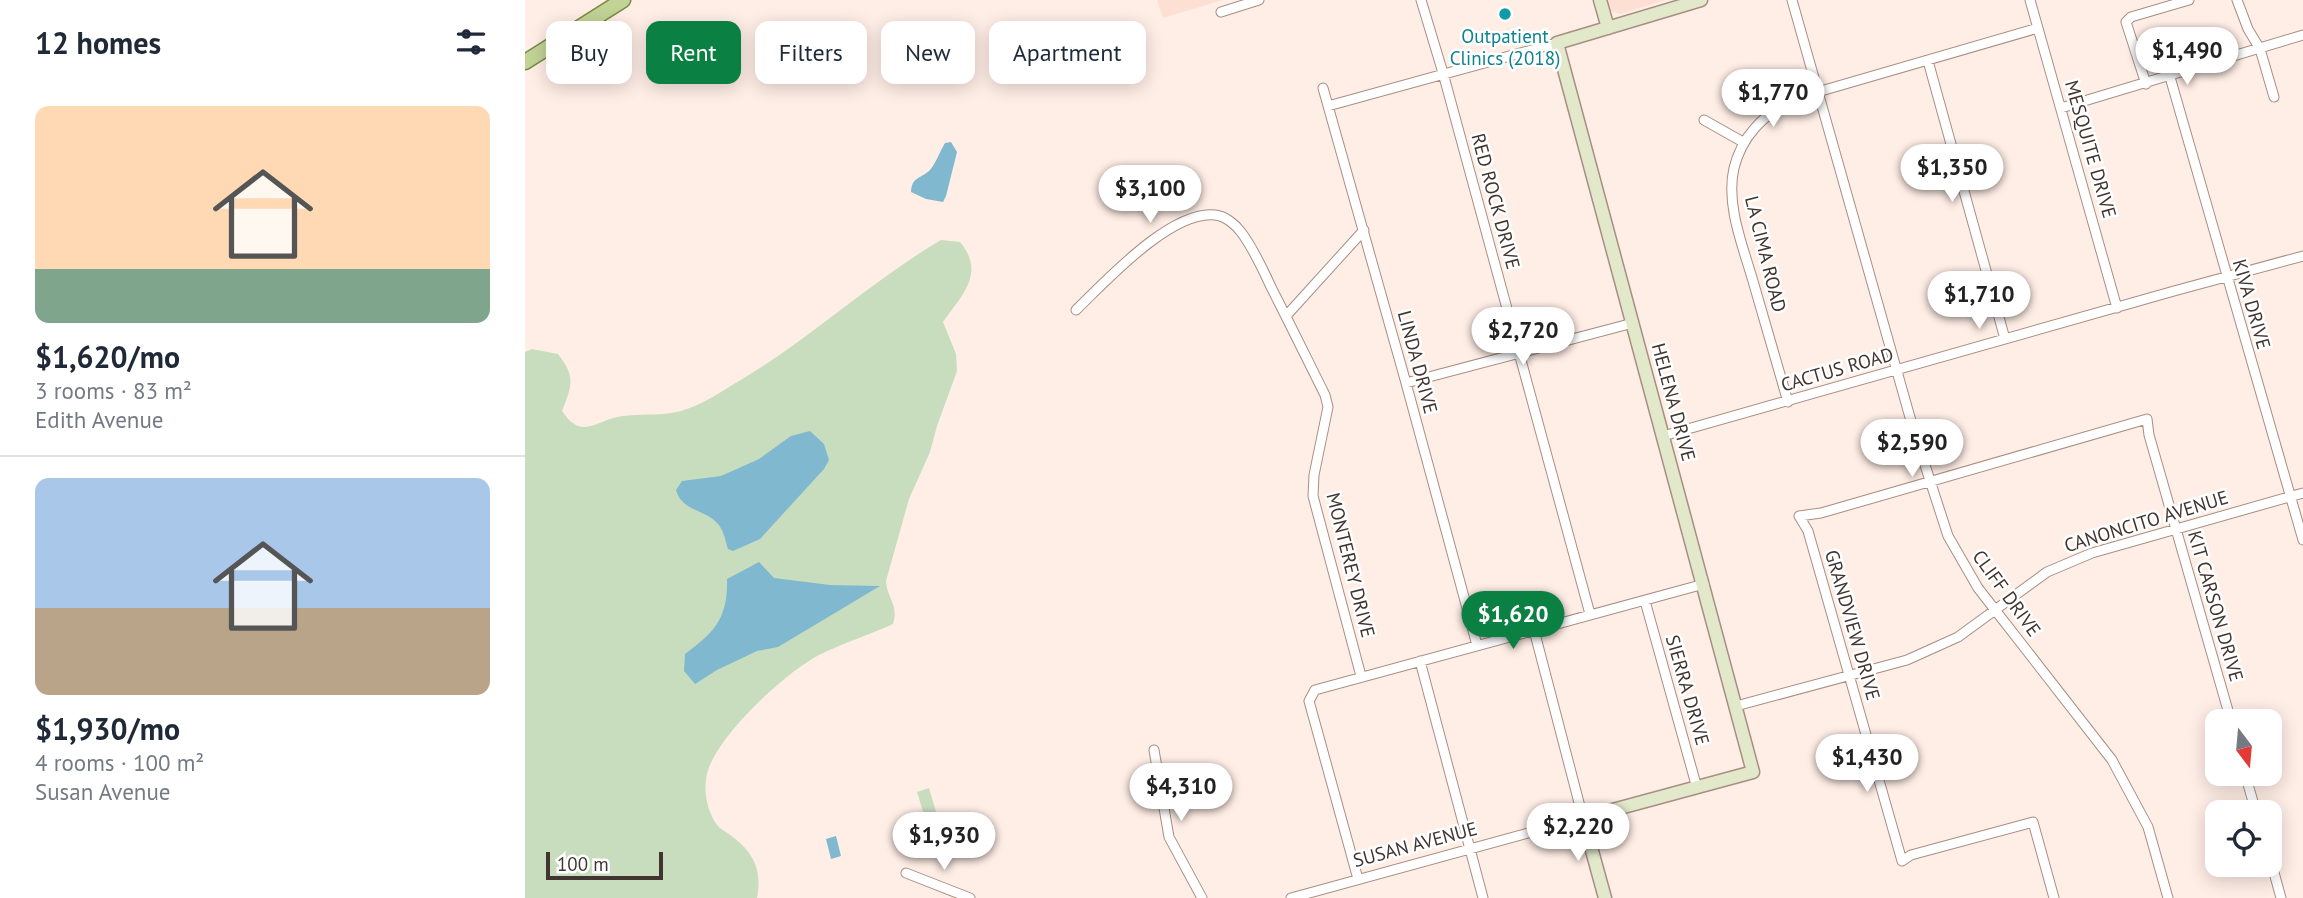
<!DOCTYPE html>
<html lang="en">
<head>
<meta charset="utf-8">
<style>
  body { margin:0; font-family:"PT Sans",sans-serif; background:#f2f2f3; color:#1f2937; height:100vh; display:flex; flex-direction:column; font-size:26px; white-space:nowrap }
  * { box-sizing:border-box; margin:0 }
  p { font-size:23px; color:#747a83 }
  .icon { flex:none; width:38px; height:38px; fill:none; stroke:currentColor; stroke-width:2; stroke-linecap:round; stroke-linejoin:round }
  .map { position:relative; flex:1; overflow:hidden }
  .details { display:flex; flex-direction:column; background:#fff; width:525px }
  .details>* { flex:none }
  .banner { position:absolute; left:21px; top:21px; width:665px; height:63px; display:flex; gap:14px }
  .needle { width:46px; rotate:164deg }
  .fabs { position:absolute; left:1680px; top:709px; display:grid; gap:14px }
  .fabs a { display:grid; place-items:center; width:77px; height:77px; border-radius:14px; background:#fff; box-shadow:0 4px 18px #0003; font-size:35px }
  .scale { position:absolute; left:21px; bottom:18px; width:117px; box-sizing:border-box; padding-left:7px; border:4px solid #403530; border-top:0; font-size:19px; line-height:24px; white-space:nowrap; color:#403530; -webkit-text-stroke:5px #fff; paint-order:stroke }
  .price { position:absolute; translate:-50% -60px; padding:0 16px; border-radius:24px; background:#fff; color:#222; font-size:23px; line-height:46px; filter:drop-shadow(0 2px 4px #0008) }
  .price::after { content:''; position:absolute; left:50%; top:42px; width:21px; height:16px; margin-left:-10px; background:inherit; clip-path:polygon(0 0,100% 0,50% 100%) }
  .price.on { background:#0b8043; color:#fff }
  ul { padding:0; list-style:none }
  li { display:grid; align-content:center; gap:14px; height:371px; padding:0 35px }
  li+li { border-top:2px solid #e0e1e3 }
  li span { display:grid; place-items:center; height:217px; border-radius:14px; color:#555 }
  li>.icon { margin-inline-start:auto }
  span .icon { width:126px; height:126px; fill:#fffc; stroke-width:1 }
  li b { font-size:30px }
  h2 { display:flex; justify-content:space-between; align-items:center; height:84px; padding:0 35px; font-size:30px }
  .tag { padding:0 24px; border-radius:14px; background:#fff; box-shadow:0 4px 18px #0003; font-size:24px; line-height:63px }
  .tag.on { background:#0b8043; color:#fff }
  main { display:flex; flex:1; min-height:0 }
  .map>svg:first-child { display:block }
  .built { fill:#fde0d3 }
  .green { fill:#c8ddbe }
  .water { fill:#80b8d0 }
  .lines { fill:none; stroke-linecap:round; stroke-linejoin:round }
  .minor-casing { stroke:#a88e82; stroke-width:11 }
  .secondary-casing { stroke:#a88e82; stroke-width:15 }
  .primary-casing { stroke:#7a8845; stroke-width:17 }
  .minor { stroke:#fff; stroke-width:9 }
  .secondary { stroke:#e1e9ca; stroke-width:12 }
  .primary { stroke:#c2d396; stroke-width:14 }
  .culture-dot { fill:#0f9aa8; stroke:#fff; stroke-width:2.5 }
  .labels { text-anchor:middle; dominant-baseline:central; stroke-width:5; stroke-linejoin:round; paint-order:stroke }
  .culture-label { font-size:19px; fill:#0d838f; stroke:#fff }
  .street-label { font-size:19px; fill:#403530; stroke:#fff }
</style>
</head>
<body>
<main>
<section class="details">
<h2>12 homes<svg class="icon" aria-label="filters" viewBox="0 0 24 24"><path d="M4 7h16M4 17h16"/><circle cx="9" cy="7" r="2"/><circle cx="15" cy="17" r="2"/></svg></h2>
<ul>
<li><span style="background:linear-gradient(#ffd9b3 75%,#7fa58c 0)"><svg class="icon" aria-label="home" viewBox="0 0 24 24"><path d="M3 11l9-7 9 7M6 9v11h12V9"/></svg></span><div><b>$1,620/mo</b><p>3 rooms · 83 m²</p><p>Edith Avenue</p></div></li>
<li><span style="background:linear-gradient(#a9c7e8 60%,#b9a48a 0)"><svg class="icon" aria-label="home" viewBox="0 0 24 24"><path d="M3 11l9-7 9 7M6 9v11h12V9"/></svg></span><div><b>$1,930/mo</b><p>4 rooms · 100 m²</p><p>Susan Avenue</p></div></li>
</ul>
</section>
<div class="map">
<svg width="1778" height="898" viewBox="0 0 1778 898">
  <rect width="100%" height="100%" fill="#ffeee6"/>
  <path class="built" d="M632,0H698L638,18Z
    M1080,0H1141L1095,14L1083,10Z"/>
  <path class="green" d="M416,240L435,242C461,273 437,295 418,322L431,354L432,371L412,426L405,452L384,499L361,581C362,599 374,604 368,624C344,635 318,643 294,655C260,673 191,736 182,774C178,790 182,811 192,825C196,830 204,833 209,838C230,854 237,872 232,898H0V352L7,349L33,354C51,377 47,385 37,411C58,442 71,419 98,416C119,413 141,417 162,409C180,403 197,391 214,381C285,339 345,282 416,240Z
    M404,788L412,815L400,818L392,792Z"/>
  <path class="water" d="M426,142L432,152L421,196L418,202L401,199L386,192C387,176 396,179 405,170C411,163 415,151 420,143Z
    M285,431L299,444L304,460L299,469L235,539L208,551L203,549C200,540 199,529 191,522C178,509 157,511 151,490L157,481L196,476L234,459L266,436Z
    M234,562L249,578L305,585L355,586L253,647L232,651L192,670L170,684L159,671L160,654C190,632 203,618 202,579Z
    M311,836L316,856L306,859L301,839Z"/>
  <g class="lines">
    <defs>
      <path id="minor" d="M896,0L918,73L1065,614
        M1267,0L1388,428L1423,536L1453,588L1587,760L1623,827L1643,898
        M1505,0L1592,308
        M1712,0L1723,29L1735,49L1749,97
        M696,12L734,0
        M1403,61L1480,339
        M1645,77L1778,540
        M1621,84L1601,22L1606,17L1664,0
        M798,88L881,383L952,645
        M803,106L1032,43
        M1536,108L1778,35
        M1179,120L1218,142
        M551,310C581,281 646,210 690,215C700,216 710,224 716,232C729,249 738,270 747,289C765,324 782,359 800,395L803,407L789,475L788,496L836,676
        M761,316L839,230
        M881,383L1108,323
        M1263,402C1252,364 1241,326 1230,288C1220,251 1200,207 1209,168C1217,136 1237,117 1265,100L1513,28
        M1138,436L1649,291L1778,256
        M1120,601L1172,788
        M895,661L958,898
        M1211,706L1382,660L1433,637L1522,572L1567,553L1778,493
        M629,750L644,837L677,898
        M1720,774L1731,812
        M1745,858L1756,898
        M381,873L445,898
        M833,879L784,701L790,690L1179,584
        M766,898L1058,818L1009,630
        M1529,898L1508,822L1386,855L1377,861L1283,531L1274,516L1296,513L1622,419L1624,435L1706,721"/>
      <path id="secondary" d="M1075,0L1083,28
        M1080,898L1058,818L1228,772L1032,43L1176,0"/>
      <path id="primary" d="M0,62L98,0"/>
    </defs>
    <use href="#minor" class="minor-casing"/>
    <use href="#secondary" class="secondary-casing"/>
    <use href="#primary" class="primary-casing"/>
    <use href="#minor" class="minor"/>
    <use href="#secondary" class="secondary"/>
    <use href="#primary" class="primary"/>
  </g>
  <circle class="culture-dot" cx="980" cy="14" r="7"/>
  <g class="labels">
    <g class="culture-label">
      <text x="980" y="36">Outpatient<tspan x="980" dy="22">Clinics (2018)</tspan></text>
    </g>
    <g class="street-label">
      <text transform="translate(1566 149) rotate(74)">MESQUITE DRIVE</text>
      <text transform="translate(971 201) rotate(75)">RED ROCK DRIVE</text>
      <text transform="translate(1241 254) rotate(76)">LA CIMA ROAD</text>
      <text transform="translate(1727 304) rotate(74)">KIVA DRIVE</text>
      <text transform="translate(893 362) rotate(75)">LINDA DRIVE</text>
      <text transform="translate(1312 369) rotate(-16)">CACTUS ROAD</text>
      <text transform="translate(1149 402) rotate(75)">HELENA DRIVE</text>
      <text transform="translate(1621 521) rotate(-17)">CANONCITO AVENUE</text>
      <text transform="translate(826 565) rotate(76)">MONTEREY DRIVE</text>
      <text transform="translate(1482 593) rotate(54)">CLIFF DRIVE</text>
      <text transform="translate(1691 606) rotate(74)">KIT CARSON DRIVE</text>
      <text transform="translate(1328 625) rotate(74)">GRANDVIEW DRIVE</text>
      <text transform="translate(1163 690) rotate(74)">SIERRA DRIVE</text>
      <text transform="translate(890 844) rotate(-15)">SUSAN AVENUE</text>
    </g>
  </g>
</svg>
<div class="fabs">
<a><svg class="needle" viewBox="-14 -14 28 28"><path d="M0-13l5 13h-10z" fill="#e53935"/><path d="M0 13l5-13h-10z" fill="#747a83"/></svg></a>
<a><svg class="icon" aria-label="locate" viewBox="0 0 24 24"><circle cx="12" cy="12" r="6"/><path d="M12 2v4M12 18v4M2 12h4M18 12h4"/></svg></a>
</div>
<div class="scale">100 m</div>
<b class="price" style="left:1662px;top:87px">$1,490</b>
<b class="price" style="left:1248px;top:129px">$1,770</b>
<b class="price" style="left:1427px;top:204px">$1,350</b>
<b class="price" style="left:625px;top:225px">$3,100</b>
<b class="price" style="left:1454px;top:331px">$1,710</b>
<b class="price" style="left:998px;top:367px">$2,720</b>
<b class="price" style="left:1387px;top:479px">$2,590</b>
<b class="price on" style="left:988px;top:651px">$1,620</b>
<b class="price" style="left:1342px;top:794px">$1,430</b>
<b class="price" style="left:656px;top:823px">$4,310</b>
<b class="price" style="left:1053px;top:863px">$2,220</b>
<b class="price" style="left:419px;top:872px">$1,930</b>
<div class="banner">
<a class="tag">Buy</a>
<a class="tag on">Rent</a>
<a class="tag">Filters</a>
<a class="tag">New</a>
<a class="tag">Apartment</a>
</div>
</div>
</main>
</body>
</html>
